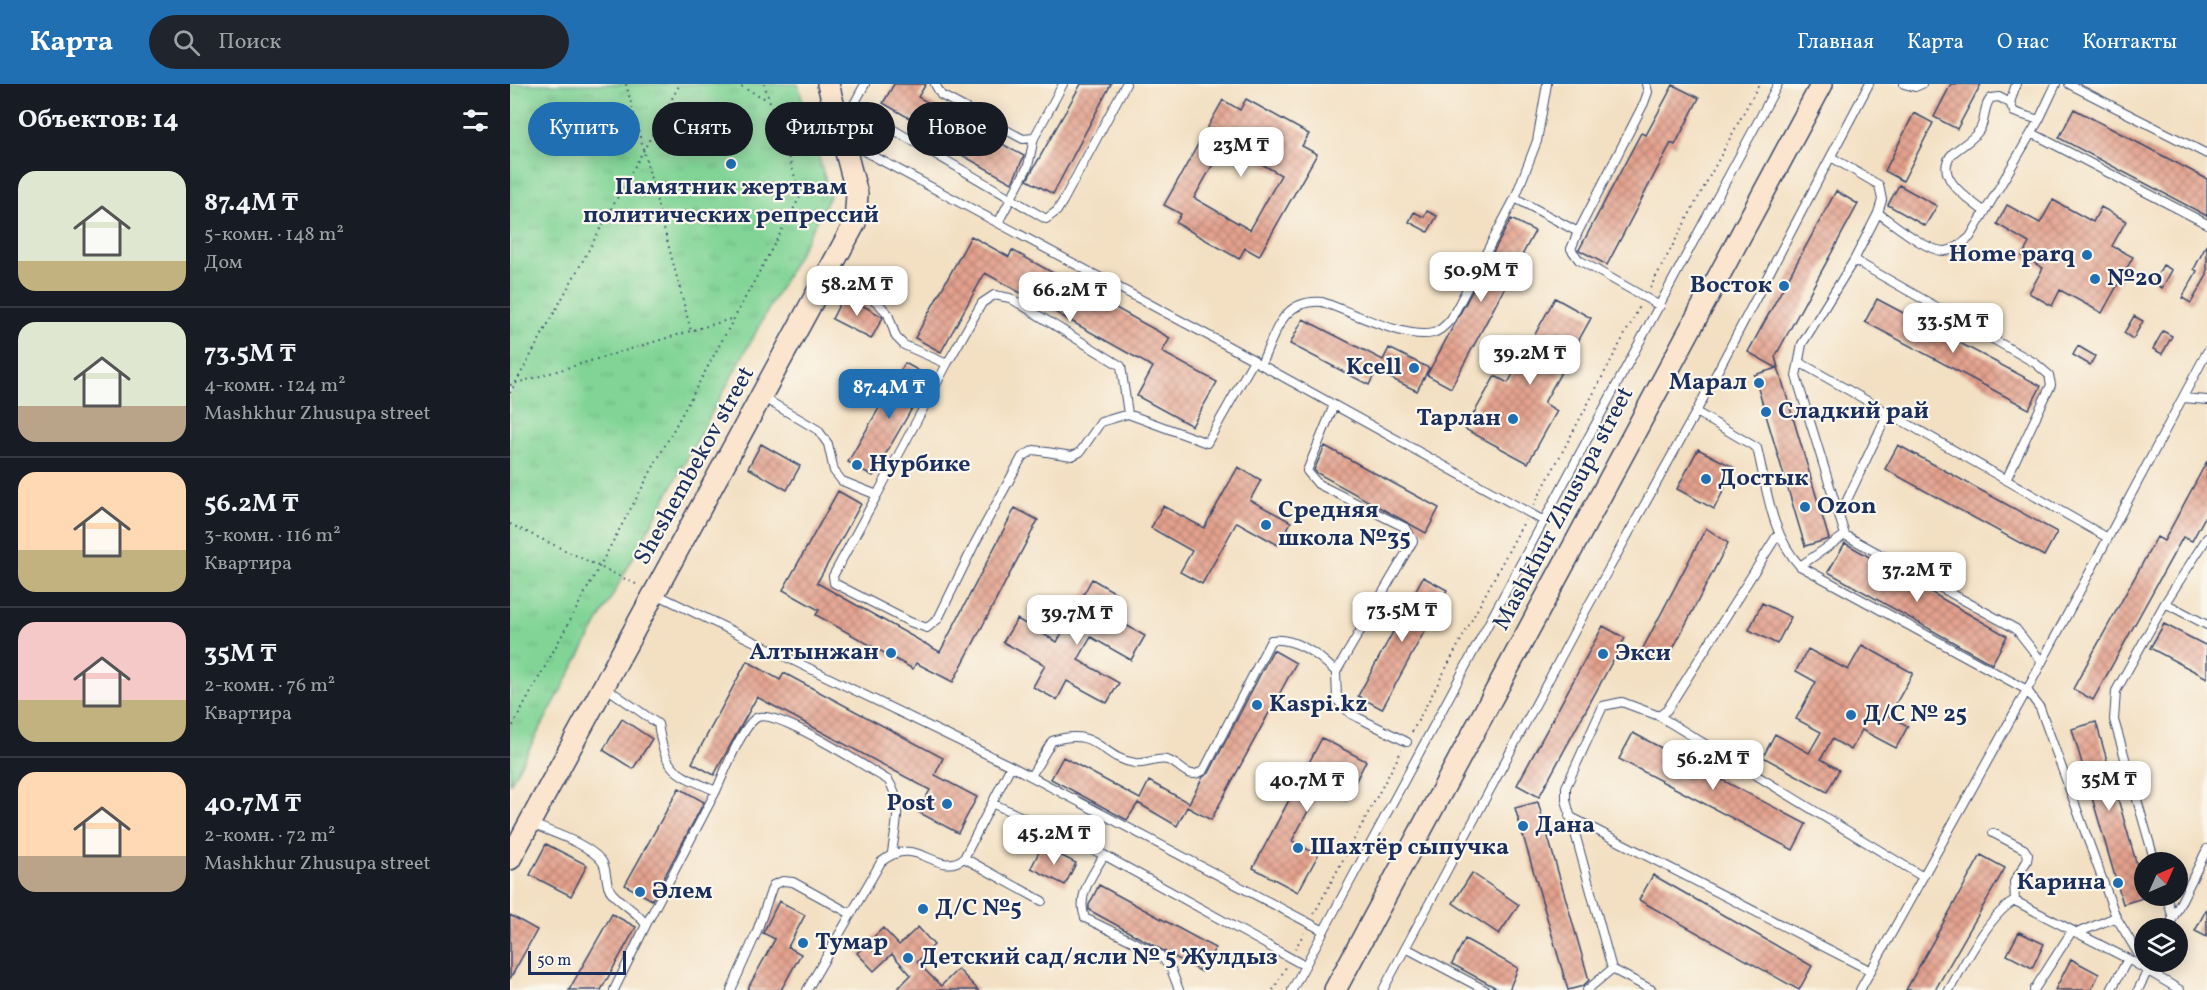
<!DOCTYPE html>
<html lang="ru">
<head>
<meta charset="utf-8">
<style>
  body { margin:0; font-family:Vollkorn,serif; background:#20242c; color:#f1f3f6; height:100vh; display:flex; flex-direction:column; font-size:22px; white-space:nowrap }
  * { box-sizing:border-box; margin:0 }
  p { font-size:20px; color:#9ea1a6 }
  .icon { flex:none; width:33px; height:33px; fill:none; stroke:currentColor; stroke-width:2; stroke-linecap:round; stroke-linejoin:round }
  .map { position:relative; flex:1; overflow:hidden }
  .panel { display:flex; flex-direction:column; background:#171b24; width:510px }
  .panel>* { flex:none }
  .guide { position:absolute; left:18px; top:18px; width:570px; height:54px; display:flex; gap:12px }
  .needle { width:39px; rotate:45deg }
  .fabs { position:absolute; left:1624px; top:768px; display:grid; gap:12px }
  .fabs a { display:grid; place-items:center; width:54px; height:54px; border-radius:50%; background:#171b24; box-shadow:0 3px 15px #0003; font-size:30px }
  .scale { position:absolute; left:18px; bottom:15px; width:98px; box-sizing:border-box; padding-left:6px; border:3px solid #1b2f5e; border-top:0; font-size:16px; line-height:21px; white-space:nowrap; color:#1b2f5e; -webkit-text-stroke:4px #fbf7ec; paint-order:stroke }
  .price { position:absolute; translate:-50% -51px; padding:0 14px; border-radius:12px; background:#fff; color:#222; font-size:20px; line-height:39px; filter:drop-shadow(0 2px 3px #0008) }
  .price::after { content:''; position:absolute; left:50%; top:36px; width:18px; height:14px; margin-left:-9px; background:inherit; clip-path:polygon(0 0,100% 0,50% 100%) }
  .price.active { background:#1f6fb2; color:#fff }
  ul { padding:0; list-style:none }
  li { display:flex; align-items:center; gap:18px; height:150px; padding:0 18px }
  li+li { border-top:2px solid #363941 }
  li span { display:grid; place-items:center; flex:none; width:168px; height:120px; border-radius:18px; color:#555 }
  li>.icon { margin-inline-start:auto }
  span .icon { width:72px; height:72px; fill:#fffc; stroke-width:1 }
  li b { font-size:26px }
  h2 { display:flex; justify-content:space-between; align-items:center; height:72px; padding:0 18px; font-size:26px }
  .pill { padding:0 21px; border-radius:27px; background:#171b24; box-shadow:0 3px 15px #0003; font-size:21px; line-height:54px }
  .pill.active { background:#1f6fb2; color:#fff }
  header { display:flex; align-items:center; gap:36px; box-sizing:border-box; height:84px; padding:0 30px; background:#1f6fb2; color:#fff }
  header strong { font-size:28px }
  nav { display:flex; gap:33px; margin-inline-start:auto; font-size:21px }
  .search { width:420px; height:54px; background:#20242c; display:flex; align-items:center; gap:15px; box-sizing:border-box; padding:0 21px; border-radius:33px; color:#9ea1a6; font-size:22px }
  main { display:flex; flex:1; min-height:0 }
  .map>svg:first-child { display:block }
  .grass { fill:url(#grass-tufts); stroke:#4e827a; stroke-width:1.5 }
  .building { fill:url(#building-cross-hatch); fill-rule:evenodd }
  .lines { fill:none; stroke-linecap:round; stroke-linejoin:round }
  .lane-casing { stroke:#3b4a6d; stroke-width:10 }
  .secondary-casing { stroke:#3b4a6d; stroke-width:24 }
  .path { stroke:#3b4a6d; stroke-width:2; stroke-dasharray:1.5 4.5; stroke-linecap:butt }
  .lane { stroke:#fff; stroke-width:8 }
  .secondary { stroke:#fbe5cf; stroke-width:21 }
  .poi-dot { fill:#1f6fb2; stroke:#fbf7ec; stroke-width:2 }
  .labels { text-anchor:middle; dominant-baseline:central; stroke-width:4.5; stroke-linejoin:round; paint-order:stroke }
  .poi-label { font-size:24px; font-weight:bold; fill:#1b2f5e; stroke:#fbf7ec; text-anchor:start }
  .street-label { font-size:24px; fill:#1b2f5e; stroke:#fbf7ec }
</style>
</head>
<body>
<header>
<strong>Карта</strong>
<div class="search"><svg class="icon" aria-label="search" viewBox="0 0 24 24"><circle cx="10" cy="10" r="6"/><path d="M15 15l6 6"/></svg>Поиск</div>
<nav><a>Главная</a><a>Карта</a><a>О нас</a><a>Контакты</a></nav>
</header>
<main>
<section class="panel">
<h2>Объектов: 14<svg class="icon" aria-label="filters" viewBox="0 0 24 24"><path d="M4 7h16M4 17h16"/><circle cx="9" cy="7" r="2"/><circle cx="15" cy="17" r="2"/></svg></h2>
<ul>
<li><span style="background:linear-gradient(#dfe7d0 75%,#c2b280 0)"><svg class="icon" aria-label="home" viewBox="0 0 24 24"><path d="M3 11l9-7 9 7M6 9v11h12V9"/></svg></span><div><b>87.4M ₸</b><p>5-комн. · 148 m²</p><p>Дом</p></div></li>
<li><span style="background:linear-gradient(#dfe7d0 70%,#b9a48a 0)"><svg class="icon" aria-label="home" viewBox="0 0 24 24"><path d="M3 11l9-7 9 7M6 9v11h12V9"/></svg></span><div><b>73.5M ₸</b><p>4-комн. · 124 m²</p><p>Mashkhur Zhusupa street</p></div></li>
<li><span style="background:linear-gradient(#ffd9b3 65%,#c2b280 0)"><svg class="icon" aria-label="home" viewBox="0 0 24 24"><path d="M3 11l9-7 9 7M6 9v11h12V9"/></svg></span><div><b>56.2M ₸</b><p>3-комн. · 116 m²</p><p>Квартира</p></div></li>
<li><span style="background:linear-gradient(#f6c9c9 65%,#c2b280 0)"><svg class="icon" aria-label="home" viewBox="0 0 24 24"><path d="M3 11l9-7 9 7M6 9v11h12V9"/></svg></span><div><b>35M ₸</b><p>2-комн. · 76 m²</p><p>Квартира</p></div></li>
<li><span style="background:linear-gradient(#ffd9b3 70%,#b9a48a 0)"><svg class="icon" aria-label="home" viewBox="0 0 24 24"><path d="M3 11l9-7 9 7M6 9v11h12V9"/></svg></span><div><b>40.7M ₸</b><p>2-комн. · 72 m²</p><p>Mashkhur Zhusupa street</p></div></li>
</ul>
</section>
<div class="map">
<svg width="1697" height="906" viewBox="0 0 1697 906">
  <defs>
    <pattern id="grass-tufts" width="24" height="20" patternUnits="userSpaceOnUse" patternTransform="scale(1.5)"><rect width="24" height="20" fill="#81d496"/><path d="M3 7l-1-3M5 7V3M7 7l1-3M15 17l-1-3M17 17v-4M19 17l1-3" fill="none" stroke="#6fb684"/></pattern>
    <pattern id="building-cross-hatch" width="8" height="8" patternUnits="userSpaceOnUse" patternTransform="scale(1.5)"><rect width="8" height="8" fill="#e4a18d"/><path d="M0 0l8 8M0 8l8-8" fill="none" stroke="#b88476"/></pattern>
  </defs>
  <rect width="100%" height="100%" fill="#fbf7ec"/>
  <filter id="ink" filterUnits="userSpaceOnUse"><feTurbulence type="fractalNoise" baseFrequency=".0167" numOctaves="2"/><feDisplacementMap in="SourceGraphic" scale="12" xChannelSelector="R" yChannelSelector="G"/><feConvolveMatrix kernelMatrix="1 2 1 2 8 2 1 2 1" color-interpolation-filters="sRGB"/></filter>
  <filter id="wash" filterUnits="userSpaceOnUse"><feTurbulence type="fractalNoise" baseFrequency=".008" numOctaves="4" result="noise"/><feDisplacementMap in="SourceGraphic" scale="24" xChannelSelector="R" yChannelSelector="G"/><feGaussianBlur stdDeviation="1.35" result="paint"/><feColorMatrix in="noise" values="0 0 0 0 0 0 0 0 0 0 0 0 0 0 0 0 0 1.4 0 .05"/><feComposite in="paint" operator="in"/></filter>
  <g filter="url(#wash)">
    <rect width="100%" height="100%" fill="#f3e0c3"/>
    <path class="grass" d="M0,0H288L320,112L0,700Z"/>
    <g id="blocks">
      <path class="building" d="M384,0H416L408,13L514,72L502,99L405,45L408,39L373,19Z
        M571,0H601L543,110L517,96Z
        M1441,0H1471L1447,45L1424,33Z
        M1163,1L1189,14L1165,61L1161,59L1097,181L1069,166L1131,49L1136,51Z
        M736,15L799,50L792,62L807,70L749,172L735,164L729,175L666,139L671,130L654,121L713,16L730,26ZM715,59L771,91L740,146L684,114Z
        M1564,25L1697,95V132L1549,54Z
        M1404,29L1423,39L1393,97L1375,87Z
        M1389,101L1427,122L1415,142L1378,121Z
        M1326,107L1348,120L1265,273L1319,455L1295,462L1244,291L1267,284L1238,268Z
        M1543,116L1583,138L1591,123L1616,137L1602,162L1623,173L1592,229L1550,206L1542,222L1519,209L1533,184L1512,172L1519,159L1487,140L1497,121L1530,139Z
        M917,127L927,132L918,148L899,138L904,128L914,133Z
        M1001,135L1025,147L941,304L917,291Z
        M461,152L499,173L502,166L660,254L652,268L707,298L682,342L627,312L643,283L475,189L431,268L405,254Z
        M1697,160V191L1681,219L1672,214L1687,187L1684,185Z
        M1653,181L1662,186L1652,204L1643,199Z
        M334,211L373,233L361,255L322,235Z
        M1045,214L1081,234L1034,319L1047,327L1018,379L955,345L985,292L998,299Z
        M1367,215L1531,302L1519,325L1355,238Z
        M1624,232L1633,237L1623,255L1614,249Z
        M793,235L873,276L879,264L919,284L907,307L866,287L859,301L780,260Z
        M1653,247L1662,252L1652,270L1643,265Z
        M1568,262L1585,272L1580,281L1563,271Z
        M395,279L420,293L363,392L338,378Z
        M251,360L290,382L277,406L238,384Z
        M1388,361L1547,448L1534,472L1375,385Z
        M815,362L929,424L916,449L807,389L804,386Z
        M1188,365L1225,384L1204,425L1167,405Z
        M1697,377V429L1682,457L1673,453L1583,616L1563,605L1647,453L1654,457Z
        M728,383L751,396L740,416L781,438L768,461L727,438L692,500L670,488L682,467L641,444L653,422L694,444Z
        M328,407L351,420L307,499L430,568L505,424L528,436L443,598L406,579L403,585L306,531L309,526L273,506Z
        M1196,444L1218,459L1156,578L1144,572L1143,575L1131,568Z
        M1335,459L1497,552L1482,580L1318,488Z
        M913,493L937,506L872,625L848,612Z
        M582,495L606,509L595,529L635,552L621,576L581,553L568,576L609,599L597,619L557,597L547,616L523,603L535,581L493,558L507,535L547,558Z
        M1252,519L1281,533L1267,560L1239,546Z
        M1654,540L1697,562V594L1640,564Z
        M1093,542L1115,554L1029,713L1007,701Z
        M1352,561L1403,589L1379,632L1398,642L1386,664L1352,646L1341,666L1322,655L1311,675L1329,686L1317,708L1253,673L1265,650L1299,669L1311,648L1286,635L1306,598L1286,587L1298,565L1338,586Z
        M763,566L786,579L701,736L677,723L667,742L628,719L617,736L541,695L553,673L630,715L639,697L679,719L693,693L699,689Z
        M237,577L270,596L274,589L433,674L425,691L467,713L448,749L408,728L420,706L247,613L204,691L182,679Z
        M112,635L142,655L123,685L93,666Z
        M1586,638L1636,813L1613,820L1562,645Z
        M1123,649L1296,740L1283,766L1109,675Z
        M812,654L856,677L836,716L811,703L782,757L808,771L788,808L743,784Z
        M169,704L194,718L142,816L115,801Z
        M1028,718L1079,896L1073,902L1058,906L1005,724Z
        M36,760L77,781L61,812L20,791Z
        M532,762L566,779L555,801L521,784Z
        M1471,771L1495,784L1425,906H1396Z
        M962,789L1009,821L989,850L943,819Z
        M1143,791L1302,882L1289,906L1129,816Z
        M589,801L705,864L692,888L579,826V821Z
        M269,817L295,831L278,863L291,870L271,906H237L265,855L253,849Z
        M1697,824V853L1685,847Z
        M102,830L126,843L91,906H59Z
        M0,831L27,846L0,895Z
        M408,843L424,861L407,878L431,902L448,885L468,906H386L401,891L382,870L364,887L347,869L373,844L389,861Z
        M1509,848L1534,860L1522,884L1497,871Z
        M955,855L1008,884L999,906H990L942,880Z
        M1561,875L1589,890L1581,906H1545Z"/>
    </g>
  </g>
  <g filter="url(#ink)">
    <use href="#blocks" fill-opacity="0" stroke="#3b4a6d" stroke-width="1.5"/>
    <g class="lines">
      <defs>
        <path id="lane" d="M425,0L431,11L513,55L524,54L553,0
          M1394,0L1405,3L1412,0
          M1506,0L1500,19L1504,28L1529,36
          M1559,0L1697,70
          M343,22L536,135L547,127L553,117L616,0
          M327,31L343,22L355,0
          M1522,49L1697,140
          M1321,73L1369,101L1372,116L1368,129L1344,176L1292,260L1286,292L1335,451L1506,545L1532,578
          M1005,114L1068,148L1061,165L1069,176L1150,222
          M1475,128C1460,116 1421,92 1443,69C1451,62 1461,57 1468,48C1477,38 1472,23 1481,14L1489,13L1500,19
          M1368,129C1383,139 1417,168 1435,167C1445,166 1452,160 1460,153L1529,36L1546,0
          M488,139L518,82L524,54
          M1068,148L1134,19L1138,8L1136,0
          M1344,176L1525,279L1539,291L1541,301L1496,396
          M317,192L367,218L378,230L386,253L394,261L437,280L367,411
          M1289,278L1598,454
          M748,279L1034,437
          M437,280L472,219L484,211L500,214L611,282L618,330
          M751,280C766,249 771,215 812,218C840,227 895,256 923,249C930,247 936,241 941,235L1005,114L1027,57L1037,0
          M252,313L308,346L318,360L324,387L332,397L367,411L323,492L324,499L400,538L417,544L428,535L465,459L512,373L524,366L562,372L570,368L591,338L618,330L697,359L744,276L337,58
          M1673,314L1697,316
          M824,321L797,387L808,400L896,444L903,457L826,588
          M1186,328L1247,364C1257,405 1261,451 1290,482L1517,606L1530,624L1606,833L1638,886L1642,878
          M1330,431L1378,329
          M1290,482L1335,451
          M146,510L501,682
          M1655,519L1697,541
          M95,603L148,640C156,689 163,688 206,707C214,690 231,644 246,634C264,622 357,684 378,696C394,719 385,743 382,769
          M1149,632L1413,793
          M521,692L542,657C589,642 590,674 625,679C636,681 646,673 657,676C672,680 677,698 694,686L761,556C786,553 809,571 826,588L827,616L841,630L897,658
          M484,720L594,771L795,882
          M1059,732L1361,887
          M20,739C42,749 75,758 91,776C99,785 93,800 103,810C114,822 127,827 136,841L104,906
          M1483,749L1514,765L1518,771L1517,777L1504,798L1505,817
          M594,771C583,791 566,811 575,834L650,871L661,885L669,906
          M454,774L532,817
          M1645,778L1604,636L1606,607L1655,519L1697,454
          M1656,812L1663,834
          M136,841L206,707
          M1658,844L1697,765
          M1567,849L1606,833
          M896,864L975,906
          M1102,885L1056,716V703L1093,622L1112,618L1149,632L1157,626L1268,450
          M221,906L246,850L263,801L273,797L283,798L341,830
          M297,906L371,778C408,748 426,795 454,774L501,682L814,847
          M782,906L1268,0
          M873,906L1076,526L1186,328L1359,0
          M1077,906L1102,885L1142,906
          M1350,906L1517,606L1697,268
          M1439,906C1453,883 1481,827 1505,817L1618,875L1670,906
          M1524,906L1562,847
          M1601,906L1618,875
          M1628,906L1638,886"/>
        <path id="secondary" d="M0,775L345,139L347,110L318,0
          M825,906L1312,0"/>
      </defs>
      <use href="#lane" class="lane-casing"/>
      <use href="#secondary" class="secondary-casing"/>
      <path class="path" d="M116,0L181,247
        M226,0L258,16
        M1140,204L1249,0
        M0,301L224,234
        M0,309L170,0
        M1024,421L1130,222
        M0,440L130,502
        M0,647L291,111L254,0
        M902,648L1015,436
        M804,830L892,666
        M785,865L794,849
        M763,906L776,883"/>
      <use href="#lane" class="lane"/>
      <use href="#secondary" class="secondary"/>
    </g>
  </g>
  <g class="poi-dot">
    <circle cx="221" cy="80" r="6"/>
    <circle cx="1577" cy="171" r="6"/>
    <circle cx="1585" cy="195" r="6"/>
    <circle cx="1274" cy="202" r="6"/>
    <circle cx="904" cy="284" r="6"/>
    <circle cx="1249" cy="299" r="6"/>
    <circle cx="1256" cy="328" r="6"/>
    <circle cx="1003" cy="335" r="6"/>
    <circle cx="347" cy="381" r="6"/>
    <circle cx="1196" cy="395" r="6"/>
    <circle cx="1295" cy="423" r="6"/>
    <circle cx="756" cy="441" r="6"/>
    <circle cx="381" cy="569" r="6"/>
    <circle cx="1093" cy="570" r="6"/>
    <circle cx="747" cy="621" r="6"/>
    <circle cx="1341" cy="631" r="6"/>
    <circle cx="437" cy="720" r="6"/>
    <circle cx="1013" cy="742" r="6"/>
    <circle cx="788" cy="764" r="6"/>
    <circle cx="1608" cy="799" r="6"/>
    <circle cx="130" cy="808" r="6"/>
    <circle cx="413" cy="825" r="6"/>
    <circle cx="293" cy="859" r="6"/>
    <circle cx="398" cy="874" r="6"/>
  </g>
  <g class="labels">
    <g class="poi-label">
      <text x="221" y="104" text-anchor="middle">Памятник жертвам<tspan x="221" dy="28">политических репрессий</tspan></text>
      <text x="1565" y="171" text-anchor="end">Home parq</text>
      <text x="1597" y="195">№20</text>
      <text x="1262" y="202" text-anchor="end">Восток</text>
      <text x="892" y="284" text-anchor="end">Kcell</text>
      <text x="1237" y="299" text-anchor="end">Марал</text>
      <text x="1268" y="328">Сладкий рай</text>
      <text x="991" y="335" text-anchor="end">Тарлан</text>
      <text x="359" y="381">Нурбике</text>
      <text x="1208" y="395">Достык</text>
      <text x="1307" y="423">Ozon</text>
      <text x="768" y="427">Средняя<tspan x="768" dy="28">школа №35</tspan></text>
      <text x="369" y="569" text-anchor="end">Алтынжан</text>
      <text x="1105" y="570">Экси</text>
      <text x="759" y="621">Kaspi.kz</text>
      <text x="1353" y="631">Д/С № 25</text>
      <text x="425" y="720" text-anchor="end">Post</text>
      <text x="1025" y="742">Дана</text>
      <text x="800" y="764">Шахтёр сыпучка</text>
      <text x="1596" y="799" text-anchor="end">Карина</text>
      <text x="142" y="808">Әлем</text>
      <text x="425" y="825">Д/С №5</text>
      <text x="305" y="859">Тумар</text>
      <text x="410" y="874">Детский сад/ясли № 5 Жулдыз</text>
    </g>
    <g class="street-label">
      <text transform="translate(185 382) rotate(-61)">Sheshembekov street</text>
      <text transform="translate(1054 425) rotate(-62)">Mashkhur Zhusupa street</text>
    </g>
  </g>
</svg>
<div class="fabs">
<a><svg class="needle" viewBox="-14 -14 28 28"><path d="M0-13l5 13h-10z" fill="#e53935"/><path d="M0 13l5-13h-10z" fill="#9ea1a6"/></svg></a>
<a><svg class="icon" aria-label="layers" viewBox="0 0 24 24"><path d="M12 4l9 5-9 5-9-5zM3 14l9 5 9-5"/></svg></a>
</div>
<div class="scale">50 m</div>
<b class="price" style="left:731px;top:94px">23M ₸</b>
<b class="price" style="left:971px;top:219px">50.9M ₸</b>
<b class="price" style="left:347px;top:233px">58.2M ₸</b>
<b class="price" style="left:560px;top:239px">66.2M ₸</b>
<b class="price" style="left:1443px;top:270px">33.5M ₸</b>
<b class="price" style="left:1020px;top:302px">39.2M ₸</b>
<b class="price active" style="left:379px;top:336px">87.4M ₸</b>
<b class="price" style="left:1407px;top:519px">37.2M ₸</b>
<b class="price" style="left:892px;top:559px">73.5M ₸</b>
<b class="price" style="left:567px;top:562px">39.7M ₸</b>
<b class="price" style="left:1203px;top:707px">56.2M ₸</b>
<b class="price" style="left:1599px;top:728px">35M ₸</b>
<b class="price" style="left:797px;top:729px">40.7M ₸</b>
<b class="price" style="left:544px;top:782px">45.2M ₸</b>
<div class="guide">
<a class="pill active">Купить</a>
<a class="pill">Снять</a>
<a class="pill">Фильтры</a>
<a class="pill">Новое</a>
</div>
</div>
</main>
</body>
</html>
